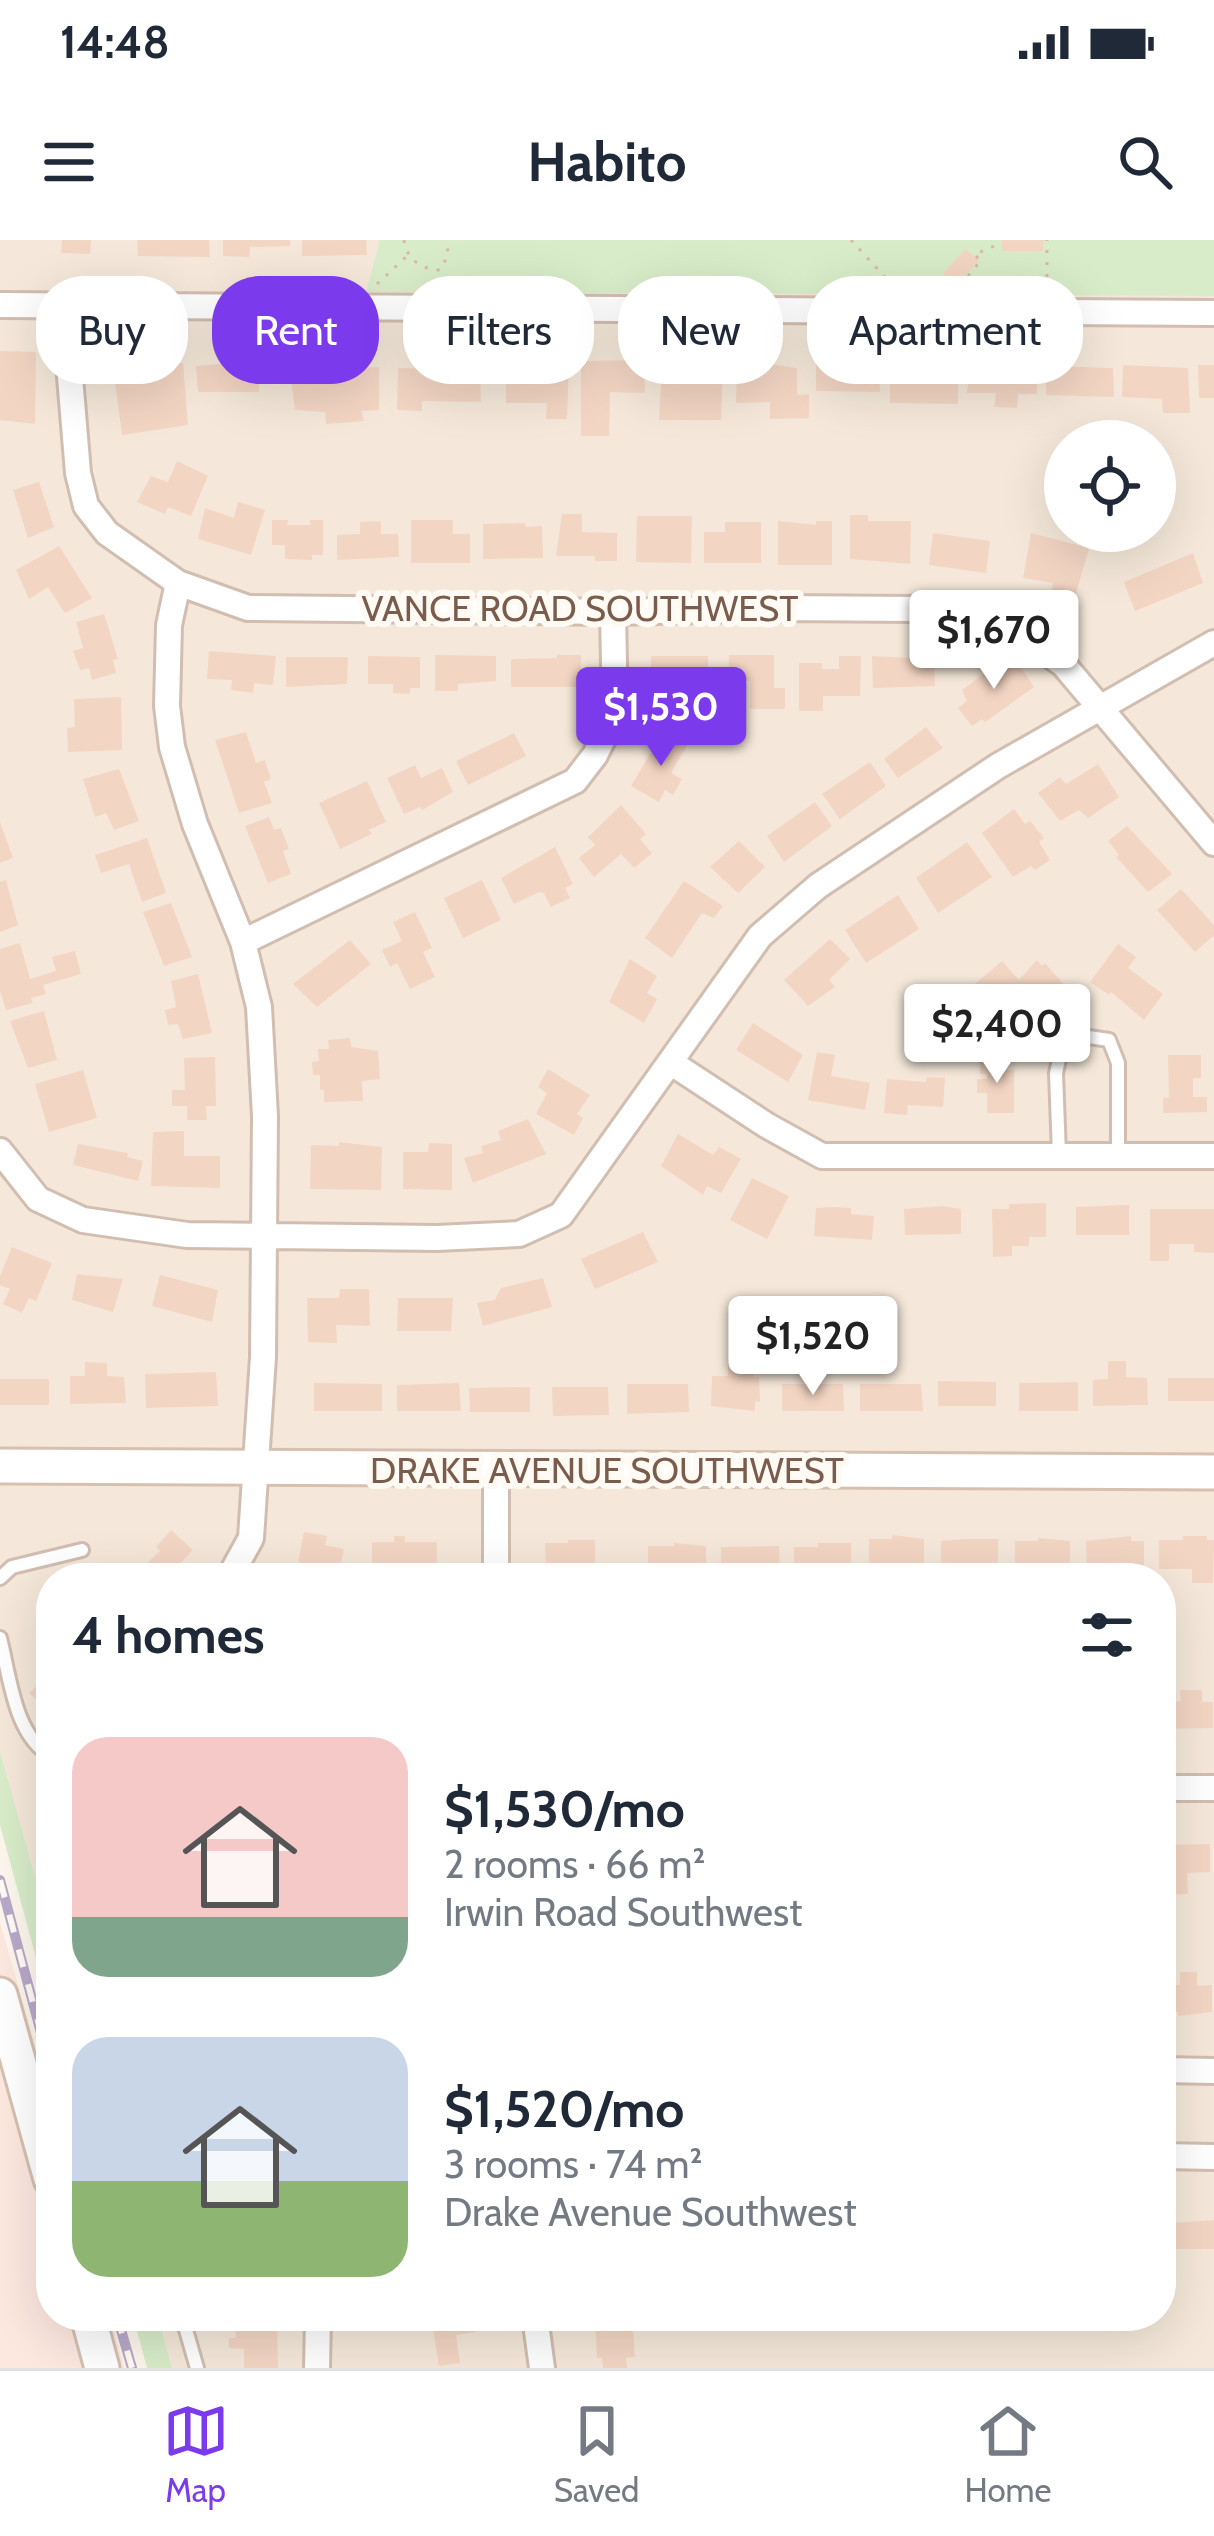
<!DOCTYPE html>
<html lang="en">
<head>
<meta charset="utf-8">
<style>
  body { margin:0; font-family:Cabin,sans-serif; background:#f2f2f3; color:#1f2937; height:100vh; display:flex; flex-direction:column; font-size:45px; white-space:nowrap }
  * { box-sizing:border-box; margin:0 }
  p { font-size:39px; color:#747a83 }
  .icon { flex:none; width:66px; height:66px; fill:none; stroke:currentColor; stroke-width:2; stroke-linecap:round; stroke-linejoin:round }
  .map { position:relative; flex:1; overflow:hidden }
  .drawer { position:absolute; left:36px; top:1323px; width:1140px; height:768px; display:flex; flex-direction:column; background:#fff; border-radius:48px; box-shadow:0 12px 48px #0002 }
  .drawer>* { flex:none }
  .banner { position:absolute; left:36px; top:36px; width:1143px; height:108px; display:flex; gap:24px }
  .tools { position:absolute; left:1044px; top:180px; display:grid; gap:24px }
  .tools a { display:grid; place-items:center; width:132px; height:132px; border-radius:50%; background:#fff; box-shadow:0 12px 48px #0002; font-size:60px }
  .price { position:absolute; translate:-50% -102px; padding:0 27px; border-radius:12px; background:#fff; color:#222; font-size:39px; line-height:78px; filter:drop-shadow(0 3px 6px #0008) }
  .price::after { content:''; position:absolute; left:50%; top:72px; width:36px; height:27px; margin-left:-18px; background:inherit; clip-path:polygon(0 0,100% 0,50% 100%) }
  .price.on { background:#7c3aed; color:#fff }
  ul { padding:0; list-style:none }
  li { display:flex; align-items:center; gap:36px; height:300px; padding:0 36px }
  li span { display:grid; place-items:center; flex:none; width:336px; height:240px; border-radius:36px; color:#555 }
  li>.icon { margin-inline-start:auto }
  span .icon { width:144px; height:144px; fill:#fffc; stroke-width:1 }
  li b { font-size:51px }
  h2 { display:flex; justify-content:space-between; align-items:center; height:144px; padding:0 36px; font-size:51px }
  .pill { padding:0 42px; border-radius:48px; background:#fff; box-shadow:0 12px 48px #0002; font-size:42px; line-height:108px }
  .pill.on { background:#7c3aed; color:#fff }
  .status { display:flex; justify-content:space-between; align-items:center; height:84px; padding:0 60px; background:#fff; direction:ltr }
  .status svg { height:33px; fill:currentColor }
  header { display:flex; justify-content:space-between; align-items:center; height:156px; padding:0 36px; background:#fff; font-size:54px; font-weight:700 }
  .tab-bar { display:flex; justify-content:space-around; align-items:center; height:168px; border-top:3px solid #e0e1e3; background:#fff; font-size:33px; color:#747a83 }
  .tab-bar a { display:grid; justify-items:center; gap:6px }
  .tab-bar .on { color:#7c3aed }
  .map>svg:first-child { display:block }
  .residential { fill:#f5e8da; fill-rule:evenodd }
  .commercial { fill:#fde8e0 }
  .green { fill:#d8ecc9 }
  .building { fill:#f3d5c3 }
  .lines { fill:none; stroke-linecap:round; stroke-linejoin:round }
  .lane-casing { stroke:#d1beb0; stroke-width:18 }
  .street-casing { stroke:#d1beb0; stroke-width:30 }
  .secondary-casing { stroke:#d6c0b0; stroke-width:39 }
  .path { stroke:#d9b8a5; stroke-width:3; stroke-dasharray:3 9; stroke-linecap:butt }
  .lane { stroke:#fff; stroke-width:12 }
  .street { stroke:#fff; stroke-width:24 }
  .secondary { stroke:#fff; stroke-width:33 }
  .rail-casing { stroke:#b9a8c9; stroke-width:10 }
  .rail { stroke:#fffaf3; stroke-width:6; stroke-dasharray:18; stroke-linecap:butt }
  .labels { text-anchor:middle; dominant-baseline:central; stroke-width:12; stroke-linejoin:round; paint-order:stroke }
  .street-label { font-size:36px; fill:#7a5c4d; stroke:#fffaf3 }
</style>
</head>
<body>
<div class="status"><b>14:48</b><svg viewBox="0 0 49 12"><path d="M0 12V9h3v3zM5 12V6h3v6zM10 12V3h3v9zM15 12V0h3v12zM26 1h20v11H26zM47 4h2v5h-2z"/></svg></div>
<header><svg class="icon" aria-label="menu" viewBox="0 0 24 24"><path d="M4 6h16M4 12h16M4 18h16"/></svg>Habito<svg class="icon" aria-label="search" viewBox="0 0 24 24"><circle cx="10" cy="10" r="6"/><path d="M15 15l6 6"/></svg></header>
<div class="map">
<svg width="1214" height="2128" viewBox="0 0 1214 2128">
  <rect width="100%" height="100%" fill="#fdf6ec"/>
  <path class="residential" d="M0,0H1214V2128H172L158,2076H1161V1338H51V1693L0,1511ZM1065,201H1155V291H1065Z"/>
  <path class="commercial" d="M0,1682L51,1861V2076H110L124,2128H0Z"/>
  <path class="green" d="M380,0H1214V56L366,52Z
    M0,1511L51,1693V1773L0,1585Z
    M133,2076H158L172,2128H147Z"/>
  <path class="building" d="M62,0H91L90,14L61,13Z
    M137,0H209L210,17L138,16Z
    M223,0H290V6L250,7L249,17L223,16Z
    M302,0H366L367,15L302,16Z
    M1002,0H1043V11H1002Z
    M965,9L979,20L956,46L943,34Z
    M0,111L36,112L35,184L0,180Z
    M644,120L645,153L610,152L609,196H581V121Z
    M260,121L259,152H198L196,126Z
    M757,122L797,128V155L809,154V178L770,179V162L736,163L737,128H757Z
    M183,123L188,185L122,195L113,126Z
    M569,124L567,179H546L547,163H506V125Z
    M890,124L958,125V164L890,163Z
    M723,125L721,180H659L662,127Z
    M816,125L879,127L880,152L816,151Z
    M1123,125L1188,128L1190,173H1163L1162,159L1122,157Z
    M1198,125H1214V158H1199Z
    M970,126H1037V154H1018L1017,168L994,167L996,153H967Z
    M1046,126L1113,128L1114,157L1046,155Z
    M379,127V170L361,171L364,181L326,184L325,172L295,170L290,132Z
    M398,128L480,130L481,162L422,161V171L397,170Z
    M177,221L208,236L191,276L168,267L165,274L137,262L151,236L168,242Z
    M39,242L54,287L28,298L13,250Z
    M238,262L265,270L251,315L198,299L205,268L234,278Z
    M562,274H582V292L617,293V321H595V316H556Z
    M850,275H868V281H911L910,324L850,319Z
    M637,276H692L691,323L636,322Z
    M272,280H288L287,285H310V280H323V315H312V320L285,319V305H272Z
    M411,280H453V294H470V323H411Z
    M381,281V294H398L399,317L337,320V295L360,294V282Z
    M778,281L816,285V281H832V325H778Z
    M725,282H761V323H704V292H725Z
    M525,283V287L542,286L543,318L483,319V284Z
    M933,293L990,301L986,333L929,325Z
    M1031,293L1089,308L1075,357L1051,354L1053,343L1023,338Z
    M59,306L92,358L65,373L48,347L29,359L16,330Z
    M1193,313L1203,343L1135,371L1124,342Z
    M104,374L118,419L113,420L116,433L92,440L89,428L80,430L73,411L83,408L76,382Z
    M209,411L276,416L273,445L254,443L253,453L231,450L232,440L207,439Z
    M435,415L496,416V441L458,444V451H435Z
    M557,415H581V447H511V419L557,418Z
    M729,415H774V448H785V469H750V441L729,440Z
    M368,416L420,417V448H410V454L393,453V444H368Z
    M651,416H708V445H683V455H651Z
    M839,416H861L860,456H823V471H799V423H822V429H839Z
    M872,416L934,419L935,446L873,448Z
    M286,417H348L347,444L286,447Z
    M1005,418L1011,428L1018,423L1034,447L985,482L982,479L972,486L958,468L967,461L962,450Z
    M121,457L122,510L68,512L67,488L75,487L74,459Z
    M926,487L943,508L898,538L884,519Z
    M246,492L256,523L265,520L271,539L264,542L272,563L239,573L215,500Z
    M663,492L687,506L671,533L682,539L673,555L665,550L659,562L631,546Z
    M514,493L526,516L468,545L456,521Z
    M870,522L886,546L840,579L822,554Z
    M1098,524L1119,557L1088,578L1079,570L1060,581L1038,553L1060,537L1066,544Z
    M415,525L421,538L442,528L453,552L422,570L420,567L404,574L387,538Z
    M119,529L139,581L114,590L106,573L95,577L83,539Z
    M367,541L386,582L369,590L372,594L340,609L319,563Z
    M815,562L832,586L784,622L767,596Z
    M621,565L646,594L640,599L652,613L634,628L621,614L594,637L579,618L595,605L588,597Z
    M1014,569L1025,584L1030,581L1044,598L1039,602L1050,620L1035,630L1031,626L1013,637L982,593Z
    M269,577L274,590L281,588L289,609L283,611L291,634L268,643L245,586Z
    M0,582L13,618L0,623Z
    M1127,586L1172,634L1148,652L1116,617L1119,615L1108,601Z
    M147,598L166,653L142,662L129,624L101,633L95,615Z
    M739,601L765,627L738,653L710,627Z
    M967,602L992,637L938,673L916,638Z
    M555,607L573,644L565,648L570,658L551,667L544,653L539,652L514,664L501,638Z
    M6,640L18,685L0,692V642Z
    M482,640L501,680L463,698L444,658Z
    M684,641L723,666L714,678L702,673L672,718L645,698Z
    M1181,649L1214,685V695L1195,712L1157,670Z
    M898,655L919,689L866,723L845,690Z
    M171,663L192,717L164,726L143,672Z
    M415,672L432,708L423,712L435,737L410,749L397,723L390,727L382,710L402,701L393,682Z
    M830,699L850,719L829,740L835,747L808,766L784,740Z
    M350,700L371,724L317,767L293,744Z
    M20,703L30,739L56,731L52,717L75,711L81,734L43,745L46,754L31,758L33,763L6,770L0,751V709Z
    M1118,704L1136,717L1128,728L1163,754L1144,780L1111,752L1109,755L1090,742Z
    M630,719L657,736L647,753L657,759L644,783L609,762Z
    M1037,720L1042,726L1045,723L1065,746L1022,784L999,763L1009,755L1004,749L983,767L968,750L1002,721L1019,740Z
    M198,734L212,793L183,799L178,784L168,785L165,770L176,767L171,741Z
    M44,771L57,820L28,828L10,781Z
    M753,783L803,815L788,842L736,810Z
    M350,798L351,807L378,811L380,839L362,841L363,861L324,862V850H320V835H313L312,822L319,821L318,809H329L328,800Z
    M817,812L835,815L831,836L870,843L865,870L808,860Z
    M1168,815H1201V838H1193V857H1207V872L1163,873V858H1169Z
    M215,817L216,866H206L207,880H187V866H172V850H185L184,818Z
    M980,818H1004V830H1014V873H987V853H977V839H987V834H980Z
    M548,829L590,855L577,874L583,878L574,895L536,874L547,853L538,847Z
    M83,830L97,878L49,892L35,844Z
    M927,837L945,838L943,867L908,865L907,875L884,873L887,839L926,842Z
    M528,879L546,914L473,943L464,918L483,913L481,906L501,900L498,891Z
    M184,891V916H220V948L151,946L153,892Z
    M678,894L713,915L719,907L741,919L721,953L707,946L703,955L661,926Z
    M339,902L382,907L381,950L310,949L311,905L339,906Z
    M429,903L452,904V950L403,949V912H428Z
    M78,904L128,913L127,917L143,921L138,941L73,925Z
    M752,938L789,956L767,999L730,980Z
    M1046,963V997H1029V1006H1012V1016L993,1017L992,969H1009V964Z
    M1129,965V995H1076V967Z
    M942,966L961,969V994L905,995L904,969Z
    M834,967L851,968V974L874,976L872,1000L814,996L816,968Z
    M1150,969H1214V1013L1194,1012V1004H1169V1021H1150Z
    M643,992L658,1022L595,1049L581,1019Z
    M12,1007L52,1023L36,1061L29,1058L22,1073L3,1064L10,1049L0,1045V1036Z
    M77,1034L123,1039L113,1072L72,1060Z
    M160,1035L218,1050L212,1082L152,1066Z
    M543,1038L552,1067L483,1086L477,1063L495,1060L501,1048Z
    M340,1049H369L370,1086L336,1085L337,1103L308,1102L307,1058H339Z
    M398,1058H453L451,1091H397Z
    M728,1120L753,1121V1137H759L760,1162H755V1171L711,1166L712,1136H728Z
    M1108,1121H1126V1137L1147,1138L1148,1165L1093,1166V1140L1108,1139Z
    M85,1122L107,1123V1136L124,1137L126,1163L70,1164V1136H85Z
    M216,1132L218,1166L146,1168L145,1134Z
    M1168,1138H1214V1161H1168Z
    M0,1139H49V1165H0Z
    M938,1141L996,1142V1166H938Z
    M1078,1142V1171H1019V1143Z
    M314,1143L382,1144V1171H314Z
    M459,1143L461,1171H397V1145Z
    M627,1144H688L689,1172L627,1174Z
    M782,1144H843L844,1171H782Z
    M860,1144H921L923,1171H860Z
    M530,1147V1172H470L469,1148Z
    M552,1147H608L609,1175L553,1176Z
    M171,1290L193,1310L177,1327L181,1331L175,1338H131L160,1311L156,1307Z
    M304,1292L327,1296L325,1305L344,1309L338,1337L317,1332L318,1326L298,1322Z
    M892,1295L924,1299V1335H908V1325H869V1299H892Z
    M394,1296H405V1302H437V1330H424V1338H372V1302H394Z
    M1131,1296V1301H1144V1328L1087,1329L1086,1301Z
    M1183,1296H1207V1300H1214L1213,1343H1192V1329H1159V1300H1183Z
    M1038,1298L1070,1301V1328H1015V1301H1038Z
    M966,1299H998V1329H941V1301Z
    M568,1300H595V1330L546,1331L545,1303H568Z
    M674,1303L706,1306V1338L648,1335V1306H674Z
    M818,1303H851V1336L804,1338V1335H794V1307H818Z
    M779,1306L780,1334H763V1338L721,1334V1307Z
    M51,1432V1488L38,1476L46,1468L29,1453Z
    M1180,1450H1202V1462H1213V1488L1161,1489V1462L1181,1461Z
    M1210,1604V1632L1187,1633L1188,1654L1161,1655V1605Z
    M1180,1732H1197V1746L1212,1745V1772L1178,1776V1772H1161V1745H1180Z
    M1161,1979H1173V1983L1214,1980V2009H1161Z
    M233,2076H266V2087L277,2088L278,2128H244V2109L229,2108V2098H236Z
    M431,2076H474L476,2092L456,2095L460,2123L439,2126Z
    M595,2076H632L635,2117L626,2118L627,2128H603L602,2118H597Z"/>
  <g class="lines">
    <defs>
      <path id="lane" d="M1059,915L1056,833L1062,806L1082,796L1109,800L1118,823V916
        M0,1338L12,1327L82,1310
        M0,1398C10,1437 14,1495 51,1516
        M182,2076L197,2128"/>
      <path id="street" d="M0,65L1214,73
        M64,65L78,233L86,266L107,293L178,343L248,368L613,372L781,368L916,369L971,374L1015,391L1063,424L1214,603
        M178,343L169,385L167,466L172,507L195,584L243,702L259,767L265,876L263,1117L251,1298L229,1338
        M243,702L575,541L595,515L615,475L613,372
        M670,822L766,885L822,916H1214
        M0,911L38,959L83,980L187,995L437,998L519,994L561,975L760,696L818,646L998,526L1214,403
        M496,1229V1338
        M1161,1548H1214
        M1161,1830L1214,1831
        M1161,1916L1214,1917
        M535,2076L542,2128
        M317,2128L318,2076"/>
      <path id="secondary" d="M0,1226L1214,1232
        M0,1755L51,1939
        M88,2076L102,2128"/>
    </defs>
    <use href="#lane" class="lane-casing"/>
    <use href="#street" class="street-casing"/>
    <use href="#secondary" class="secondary-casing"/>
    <path class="path" d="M404,0C407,20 421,29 440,30L448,15L447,0
      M851,0L894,47
      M968,36L981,20L974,15L994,6L996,0
      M377,44L408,15
      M1047,49V0"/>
    <use href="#lane" class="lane"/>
    <use href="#street" class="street"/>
    <use href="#secondary" class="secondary"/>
    <defs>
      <path id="rail" d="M0,1640L51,1830
        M117,2076L132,2128"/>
    </defs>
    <use href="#rail" class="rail-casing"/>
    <use href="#rail" class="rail"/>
  </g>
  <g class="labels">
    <g class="street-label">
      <text x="580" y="368">VANCE ROAD SOUTHWEST</text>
      <text x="607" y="1230">DRAKE AVENUE SOUTHWEST</text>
    </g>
  </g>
</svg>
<div class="tools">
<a><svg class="icon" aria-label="locate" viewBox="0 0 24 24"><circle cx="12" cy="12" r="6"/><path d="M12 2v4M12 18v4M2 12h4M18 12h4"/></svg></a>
</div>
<b class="price" style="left:994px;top:452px">$1,670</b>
<b class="price on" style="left:661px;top:529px">$1,530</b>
<b class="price" style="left:997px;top:846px">$2,400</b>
<b class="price" style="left:813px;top:1158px">$1,520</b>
<div class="banner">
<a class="pill">Buy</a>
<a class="pill on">Rent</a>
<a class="pill">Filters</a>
<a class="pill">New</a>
<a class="pill">Apartment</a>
</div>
<section class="drawer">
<h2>4 homes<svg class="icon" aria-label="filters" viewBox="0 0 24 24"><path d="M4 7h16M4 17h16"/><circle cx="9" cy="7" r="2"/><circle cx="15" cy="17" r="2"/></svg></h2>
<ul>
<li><span style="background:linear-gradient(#f6c9c9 75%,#7fa58c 0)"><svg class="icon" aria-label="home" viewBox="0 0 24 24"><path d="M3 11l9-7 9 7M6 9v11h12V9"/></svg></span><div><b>$1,530/mo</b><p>2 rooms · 66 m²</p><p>Irwin Road Southwest</p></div></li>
<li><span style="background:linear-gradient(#c9d6e8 60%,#8fb573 0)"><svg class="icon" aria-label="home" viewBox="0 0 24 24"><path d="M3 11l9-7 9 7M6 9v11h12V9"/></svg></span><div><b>$1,520/mo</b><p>3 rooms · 74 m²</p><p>Drake Avenue Southwest</p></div></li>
</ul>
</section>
</div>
<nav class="tab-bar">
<a class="on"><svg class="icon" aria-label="map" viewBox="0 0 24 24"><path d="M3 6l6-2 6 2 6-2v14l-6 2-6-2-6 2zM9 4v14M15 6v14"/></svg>Map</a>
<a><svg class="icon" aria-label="saved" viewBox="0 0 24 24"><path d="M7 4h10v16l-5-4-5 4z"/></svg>Saved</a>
<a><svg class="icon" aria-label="home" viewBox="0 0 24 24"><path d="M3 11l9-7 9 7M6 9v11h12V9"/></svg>Home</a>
</nav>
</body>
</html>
